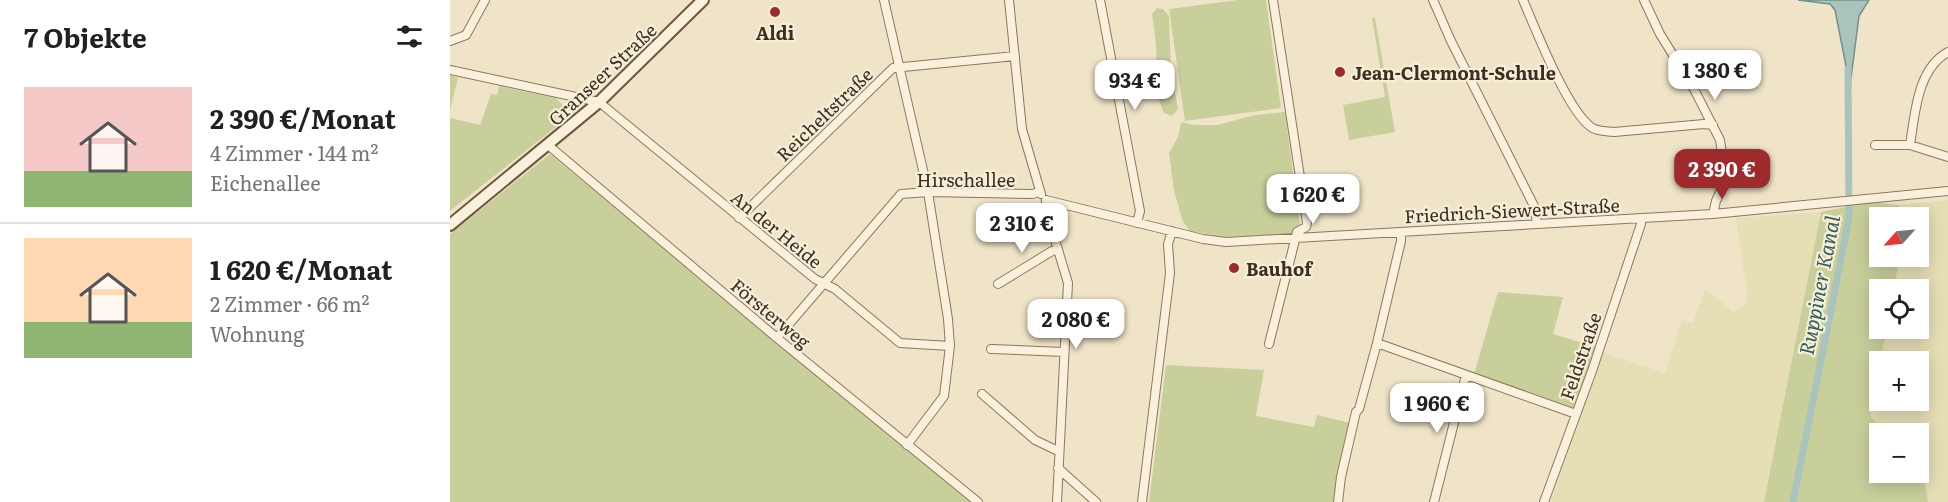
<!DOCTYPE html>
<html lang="de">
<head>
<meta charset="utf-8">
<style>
  body { margin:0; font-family:Literata,serif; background:#f6f6f6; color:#202124; height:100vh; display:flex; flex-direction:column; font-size:22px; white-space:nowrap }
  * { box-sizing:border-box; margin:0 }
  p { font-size:20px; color:#757577 }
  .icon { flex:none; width:33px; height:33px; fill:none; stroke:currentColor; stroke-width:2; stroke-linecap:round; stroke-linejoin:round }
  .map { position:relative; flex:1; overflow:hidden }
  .sheet { display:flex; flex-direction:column; background:#fff; width:450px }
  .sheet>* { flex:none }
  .needle { width:39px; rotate:243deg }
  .fabs { position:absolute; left:1419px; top:207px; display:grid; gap:12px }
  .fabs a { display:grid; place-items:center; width:60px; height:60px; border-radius:0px; background:#fff; box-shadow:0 3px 15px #0003; font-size:30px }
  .price { position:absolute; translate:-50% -51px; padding:0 14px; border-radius:12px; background:#fff; color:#222; font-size:20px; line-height:39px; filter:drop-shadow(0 2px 3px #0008) }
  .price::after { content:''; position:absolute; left:50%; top:36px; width:18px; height:14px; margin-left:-9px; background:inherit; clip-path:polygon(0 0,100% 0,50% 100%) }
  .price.selected { background:#9e2a2b; color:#fff }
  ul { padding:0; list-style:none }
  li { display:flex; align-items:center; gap:18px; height:150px; padding:0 24px }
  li+li { border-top:2px solid #e0e0e0 }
  li span { display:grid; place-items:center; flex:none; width:168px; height:120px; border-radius:0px; color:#555 }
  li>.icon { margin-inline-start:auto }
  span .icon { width:72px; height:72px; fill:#fffc; stroke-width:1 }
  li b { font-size:26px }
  h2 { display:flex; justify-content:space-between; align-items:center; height:72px; padding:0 24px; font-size:26px }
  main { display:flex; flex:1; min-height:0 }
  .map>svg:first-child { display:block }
  .farmland { fill:#e6deb5; fill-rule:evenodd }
  .green { fill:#c9cf9b }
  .water { fill:#a9c4bc; stroke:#6f938a; stroke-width:1.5 }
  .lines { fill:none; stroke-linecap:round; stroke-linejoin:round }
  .canal { stroke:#a9c4bc; stroke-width:7 }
  .street-casing { stroke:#8d765c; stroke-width:10 }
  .secondary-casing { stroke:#6f573f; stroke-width:14 }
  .street { stroke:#faf1dc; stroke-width:8 }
  .secondary { stroke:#faf1dc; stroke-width:10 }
  .poi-dot { fill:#9e2a2b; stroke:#f7eed8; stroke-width:2 }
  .labels { text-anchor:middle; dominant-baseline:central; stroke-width:4.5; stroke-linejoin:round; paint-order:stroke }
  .poi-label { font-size:18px; font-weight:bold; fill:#3d2e20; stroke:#f7eed8; text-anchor:start }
  .street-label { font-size:18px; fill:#3d2e20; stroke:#f7eed8 }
  .water-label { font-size:20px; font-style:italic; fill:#2f5d5a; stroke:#f7eed8 }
</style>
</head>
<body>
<main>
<section class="sheet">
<h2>7 Objekte<svg class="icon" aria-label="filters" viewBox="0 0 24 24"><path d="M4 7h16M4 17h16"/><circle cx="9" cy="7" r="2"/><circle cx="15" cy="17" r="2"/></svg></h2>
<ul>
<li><span style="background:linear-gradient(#f6c9c9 70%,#8fb573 0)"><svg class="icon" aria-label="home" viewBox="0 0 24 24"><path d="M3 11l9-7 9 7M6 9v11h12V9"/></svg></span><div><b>2 390 €/Monat</b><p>4 Zimmer · 144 m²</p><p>Eichenallee</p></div></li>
<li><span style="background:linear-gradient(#ffd9b3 70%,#8fb573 0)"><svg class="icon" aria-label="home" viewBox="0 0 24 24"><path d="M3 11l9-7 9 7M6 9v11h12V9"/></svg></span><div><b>1 620 €/Monat</b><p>2 Zimmer · 66 m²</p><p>Wohnung</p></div></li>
</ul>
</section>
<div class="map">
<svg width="1498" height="502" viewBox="0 0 1498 502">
  <rect width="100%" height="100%" fill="#f0e4c8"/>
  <path class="farmland" d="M1498,200V502H1478L1469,454L1468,434L1434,433L1421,417L1419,400L1438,329L1468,328V290L1444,289L1449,257L1468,256V218L1449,217V205ZM1430,362H1468V400H1430Z
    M1371,212L1314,502H1101L1152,352L1215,373L1232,320L1243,323L1255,288L1283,312L1295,306L1297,292L1286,218Z"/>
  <path class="green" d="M788,0H816L831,108L735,121L719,9Z
    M707,8L713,9L719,16L721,70L728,109L722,116L714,113C707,98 705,83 706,67C708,50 704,31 702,14Z
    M922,18H925L945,132L899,140L893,105L935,97Z
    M0,75L8,78L0,110Z
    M49,86L106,98L121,115L0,211V118L30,125L41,94L47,95Z
    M835,112L850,225L843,234L776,237L740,231L733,222L724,191L719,153L728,137L731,122L745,125H767L805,115Z
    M100,154L522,502H0V234Z
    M1419,202L1449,205V217L1430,218V256L1449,257V260L1444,289L1430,290V328L1438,329L1419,400L1421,417L1435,433L1430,434V472H1468L1469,454L1471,457L1478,502H1314L1371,212Z
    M1048,292L1113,297L1103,334L1146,347L1125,408L1024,374Z
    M716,365L814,370L806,416L864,427L867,415L901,423L887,502H699Z"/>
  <path class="water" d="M1348,0H1419L1409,16L1400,86L1385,10L1380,4Z"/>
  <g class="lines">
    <path class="canal" d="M1343,502L1399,218L1398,69"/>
    <defs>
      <path id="street" d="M434,0L478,192L498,319L500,346L494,396L457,445
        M559,0L572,129L591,194
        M650,0L690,211L687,223
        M983,0L1001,41L1085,208L1087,224
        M1073,0C1086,30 1117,110 1141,127C1148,132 1156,131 1164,132L1254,124L1263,125
        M1194,0L1210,34L1244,89L1270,140L1276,180L1266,201L1263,214
        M0,41L16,35L35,0
        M0,70L149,102L365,279L385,289L450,343L500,346
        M98,145L327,338L528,502
        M1425,145H1460L1498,157
        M1460,145C1465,114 1467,69 1498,52
        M596,200L753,239L776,242L1263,214L1498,191
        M596,200V210L618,283L607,502
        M289,218L443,68L565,56
        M548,284L602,251L608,249
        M327,338L451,194L478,192L583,194L590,191
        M927,343L1126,414
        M819,344L847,232L856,227L857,223L823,0
        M541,349L614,352
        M532,394L585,440L608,451
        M608,468L646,502
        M692,502L720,273L718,244L722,231
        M888,502L891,477L906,412L909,409L927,343L951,241V232
        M984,502L1016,375
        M1094,502L1142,371L1191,224V218"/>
      <path id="secondary" d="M0,225L149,102L253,0"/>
    </defs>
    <use href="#street" class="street-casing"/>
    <use href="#secondary" class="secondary-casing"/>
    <use href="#street" class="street"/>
    <use href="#secondary" class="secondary"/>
  </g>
  <g class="poi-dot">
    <circle cx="325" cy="12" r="6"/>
    <circle cx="890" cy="72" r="6"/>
    <circle cx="784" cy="268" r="6"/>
  </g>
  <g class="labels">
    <g class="poi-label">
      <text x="325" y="32" text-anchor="middle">Aldi</text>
      <text x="902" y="72">Jean-Clermont-Schule</text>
      <text x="796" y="268">Bauhof</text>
    </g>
    <g class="street-label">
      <text transform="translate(152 74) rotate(-43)">Granseer Straße</text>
      <text transform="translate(374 114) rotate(-44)">Reicheltstraße</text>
      <text x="516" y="179">Hirschallee</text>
      <text transform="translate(1062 210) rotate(-3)">Friedrich-Siewert-Straße</text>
      <text transform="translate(327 229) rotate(39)">An der Heide</text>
      <text transform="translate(321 313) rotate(40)">Försterweg</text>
      <text transform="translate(1130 356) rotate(-71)">Feldstraße</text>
    </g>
    <g class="water-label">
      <text transform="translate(1368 285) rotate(-79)">Ruppiner Kanal</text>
    </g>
  </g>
</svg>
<div class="fabs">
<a><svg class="needle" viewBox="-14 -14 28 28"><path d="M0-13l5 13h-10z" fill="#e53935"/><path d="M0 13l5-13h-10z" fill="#757577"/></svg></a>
<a><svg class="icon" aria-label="locate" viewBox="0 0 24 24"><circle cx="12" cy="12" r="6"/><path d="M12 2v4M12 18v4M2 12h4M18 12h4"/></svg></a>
<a>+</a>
<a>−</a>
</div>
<b class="price" style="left:1265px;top:101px">1 380 €</b>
<b class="price" style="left:685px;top:111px">934 €</b>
<b class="price selected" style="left:1272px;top:200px">2 390 €</b>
<b class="price" style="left:863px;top:225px">1 620 €</b>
<b class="price" style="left:572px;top:254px">2 310 €</b>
<b class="price" style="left:626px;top:350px">2 080 €</b>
<b class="price" style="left:987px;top:434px">1 960 €</b>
</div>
</main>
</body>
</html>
